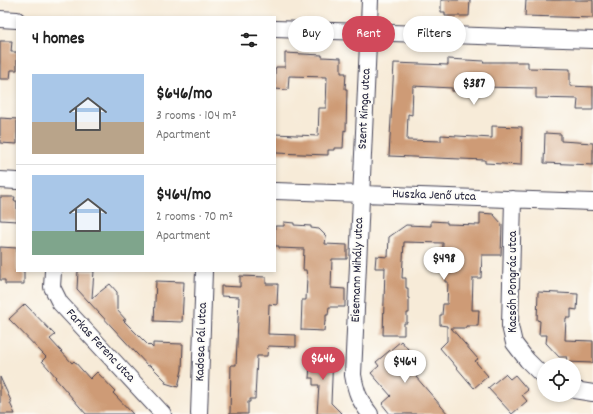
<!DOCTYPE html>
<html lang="en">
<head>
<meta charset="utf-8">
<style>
  body { margin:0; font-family:Dekko,sans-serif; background:#f2f2f2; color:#222; height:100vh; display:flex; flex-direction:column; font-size:15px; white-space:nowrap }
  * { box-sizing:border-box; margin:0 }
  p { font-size:13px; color:#767676 }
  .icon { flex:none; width:22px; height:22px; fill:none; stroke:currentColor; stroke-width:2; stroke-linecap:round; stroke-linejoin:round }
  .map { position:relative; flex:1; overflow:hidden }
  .panel { position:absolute; left:16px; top:16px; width:260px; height:256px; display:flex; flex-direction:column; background:#fff; border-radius:0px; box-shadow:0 2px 6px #0003 }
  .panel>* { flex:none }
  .hud { position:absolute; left:288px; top:16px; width:245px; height:36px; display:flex; gap:8px }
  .buttons { position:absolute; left:537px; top:358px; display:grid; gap:8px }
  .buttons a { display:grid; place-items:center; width:44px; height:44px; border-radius:50%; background:#fff; box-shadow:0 2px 6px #0003; font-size:20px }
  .price { position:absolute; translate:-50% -34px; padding:0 9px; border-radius:14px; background:#fff; color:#222; font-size:13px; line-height:26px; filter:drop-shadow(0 1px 2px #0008) }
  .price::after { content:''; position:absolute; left:50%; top:24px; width:12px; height:9px; margin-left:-6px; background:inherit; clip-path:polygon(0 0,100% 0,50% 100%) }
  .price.on { background:#d1495b; color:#fff }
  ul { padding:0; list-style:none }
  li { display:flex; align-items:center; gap:12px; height:100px; padding:0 16px }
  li+li { border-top:1px solid #e0e0e0 }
  li span { display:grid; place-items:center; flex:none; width:112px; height:80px; border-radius:0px; color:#555 }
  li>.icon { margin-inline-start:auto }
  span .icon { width:48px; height:48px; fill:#fffc; stroke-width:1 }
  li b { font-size:17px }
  h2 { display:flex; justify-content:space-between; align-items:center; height:48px; padding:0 16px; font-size:17px }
  .tag { padding:0 14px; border-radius:18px; background:#fff; box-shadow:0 2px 6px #0003; font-size:14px; line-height:36px }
  .tag.on { background:#d1495b; color:#fff }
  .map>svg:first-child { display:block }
  .building { fill:#ce9b76 }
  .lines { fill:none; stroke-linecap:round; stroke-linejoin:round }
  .street-casing { stroke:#424053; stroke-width:18 }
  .street { stroke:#fff; stroke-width:16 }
  .labels { text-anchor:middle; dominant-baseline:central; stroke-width:4; stroke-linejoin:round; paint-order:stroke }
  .street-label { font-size:13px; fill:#22223b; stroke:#fdfcf7 }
</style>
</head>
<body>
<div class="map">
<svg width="593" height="414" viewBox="0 0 593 414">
  <rect width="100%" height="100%" fill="#fdfcf7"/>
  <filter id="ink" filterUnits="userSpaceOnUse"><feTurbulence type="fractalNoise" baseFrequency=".025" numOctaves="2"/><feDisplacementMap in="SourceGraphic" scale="8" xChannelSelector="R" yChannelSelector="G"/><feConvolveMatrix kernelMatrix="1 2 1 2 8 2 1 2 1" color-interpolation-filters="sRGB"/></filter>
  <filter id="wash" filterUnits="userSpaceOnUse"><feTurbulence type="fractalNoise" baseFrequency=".012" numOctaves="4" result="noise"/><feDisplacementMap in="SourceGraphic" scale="16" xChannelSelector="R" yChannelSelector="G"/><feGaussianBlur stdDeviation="0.9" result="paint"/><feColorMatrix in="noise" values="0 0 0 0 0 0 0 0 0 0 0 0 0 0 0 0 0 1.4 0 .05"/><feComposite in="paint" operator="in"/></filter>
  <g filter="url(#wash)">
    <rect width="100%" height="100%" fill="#f7ebd8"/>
    <g id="blocks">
      <path class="building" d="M441,0H470L469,16H445V12H441Z
        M526,0H593V18L525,16Z
        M0,41H12L11,52H17V70H11L10,79H0Z
        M285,53L322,55V57L341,58V73H346L345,89H347L346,131L344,130L343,148H334V150H328V155L276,153L275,134L318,136L319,108H326L327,77L289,76L288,90L275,89V70L276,67H285Z
        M448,59L484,61L483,62H528V68L570,69V86L593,87V110H577L578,99L536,98V88L479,87L478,92L452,91V88L413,86L412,115L408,114L407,140L441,141V135L492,138V126L522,127L521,165L485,163V160L389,156L394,63L448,65Z
        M0,118L17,119V144L0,143Z
        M545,133L561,134V141L593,143V165L544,163Z
        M0,197H15L14,201H17V221L0,220Z
        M480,213L493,214L502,224L501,255H482L481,278H473L472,310H479L478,326H466V328H451L478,359L475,361L488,376L474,388L440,348L447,341V326L440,325V315H442L443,304H447L448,282H445V271H442L443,243L404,242L402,278H406V288H408V298H409V313H407V323H404V335H383L385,268H375L376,256L388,257L389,237L406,225L431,226V221L447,222V224L480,225Z
        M284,222L294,223V225L311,226V228L319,229L326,236L325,244L347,245V259H332L331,288L345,289V307H329L328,315H326V321H325L324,331L301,330L302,300H306L307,276L306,270H303L304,249L279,248V246H275V226H284Z
        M0,247L17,248V271H24V284H5V280H0Z
        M78,271H94L92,298L110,284L117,292V310L126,320H123L149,346L150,345L153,348V343L183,344L182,370L178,387L165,383L166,381L150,365L148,366L77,289Z
        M240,276L266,277V284H278L277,305L269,304L268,334L296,335V347L268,346L267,356H257L255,399H250V402H248V414H230L231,365H236L239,297L221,296V286L240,287Z
        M156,281L184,282L182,322L154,321Z
        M538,292L578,294L577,310L571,309V318H566L565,340L593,341V363L566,362L567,357H559L546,343L547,335H539L540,321L537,320Z
        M25,304L55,335L50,339L72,363L74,361L90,379L97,372L115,391L113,393L133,414H86L55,378L56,377L42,361L46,357L9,319Z
        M401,341L415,357L417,356L424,365L418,370L420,373L416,377L448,414H390L382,404L391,396L371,373L379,366L376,362Z
        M308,353L333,354L331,403L342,414H317L319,385H313V378H309L310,366H307Z
        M505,374L510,379L515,375L528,390L522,395L527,401L512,414L488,388Z
        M0,377L12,403H10L15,414H0Z"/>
    </g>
  </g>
  <g filter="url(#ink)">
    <use href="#blocks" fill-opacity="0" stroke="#424053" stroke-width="1"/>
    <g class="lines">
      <defs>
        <path id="street" d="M370,0L353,375C356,392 359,400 370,414
          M0,19L17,20
          M275,29L593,40
          M0,180L17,181
          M275,191L593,202
          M513,199L510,326L514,343L527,360L544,377
          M53,271L52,287L60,303L163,414
          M574,390L593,393
          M199,414L204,271"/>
      </defs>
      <use href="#street" class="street-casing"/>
      <use href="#street" class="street"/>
    </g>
  </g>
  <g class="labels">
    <g class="street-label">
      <text transform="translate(365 109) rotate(-87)">Szent Kinga utca</text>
      <text transform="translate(434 196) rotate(2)">Huszka Jenő utca</text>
      <text transform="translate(358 270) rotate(-88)">Eisemann Mihály utca</text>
      <text transform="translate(513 282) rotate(-90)">Kacsóh Pongrác utca</text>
      <text transform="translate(202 342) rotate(-88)">Kadosa Pál utca</text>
      <text transform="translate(100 346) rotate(47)">Farkas Ferenc utca</text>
    </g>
  </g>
</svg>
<div class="buttons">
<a><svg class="icon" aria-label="locate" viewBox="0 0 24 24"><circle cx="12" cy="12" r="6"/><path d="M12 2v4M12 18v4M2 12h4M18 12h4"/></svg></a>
</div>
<b class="price" style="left:474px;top:106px">$387</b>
<b class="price" style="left:444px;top:281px">$498</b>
<b class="price on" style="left:323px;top:381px">$646</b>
<b class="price" style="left:405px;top:384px">$464</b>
<div class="hud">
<a class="tag">Buy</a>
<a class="tag on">Rent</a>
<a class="tag">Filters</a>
</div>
<section class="panel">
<h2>4 homes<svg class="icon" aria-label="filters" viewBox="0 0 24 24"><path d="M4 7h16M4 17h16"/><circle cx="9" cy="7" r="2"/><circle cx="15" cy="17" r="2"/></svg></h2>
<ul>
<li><span style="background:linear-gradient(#a9c7e8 60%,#b9a48a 0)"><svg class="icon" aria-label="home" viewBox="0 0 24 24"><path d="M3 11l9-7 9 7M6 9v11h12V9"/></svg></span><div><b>$646/mo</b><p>3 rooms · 104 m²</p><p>Apartment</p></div></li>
<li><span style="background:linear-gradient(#a9c7e8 70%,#7fa58c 0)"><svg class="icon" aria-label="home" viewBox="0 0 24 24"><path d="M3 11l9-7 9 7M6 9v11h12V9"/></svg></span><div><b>$464/mo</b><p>2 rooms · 70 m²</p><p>Apartment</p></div></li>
</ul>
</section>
</div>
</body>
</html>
